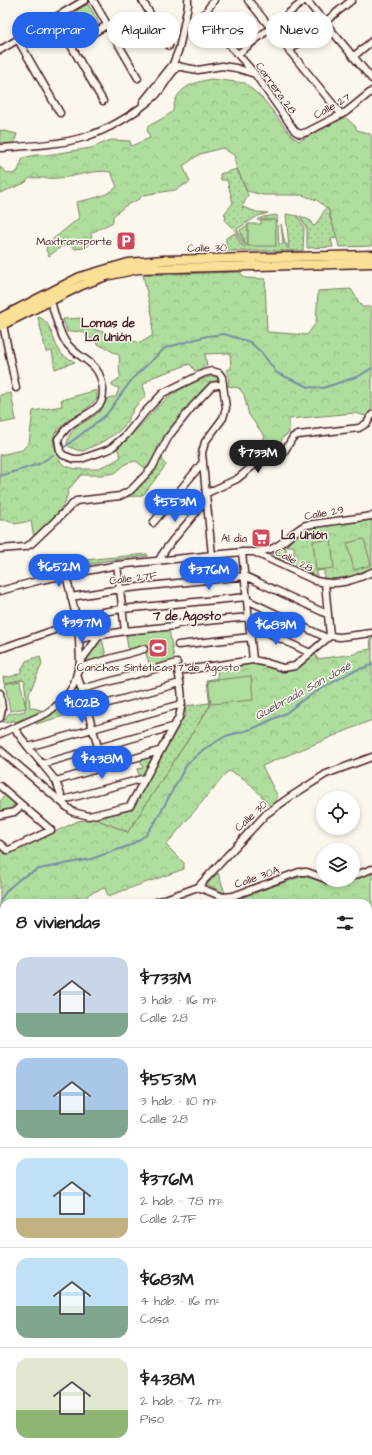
<!DOCTYPE html>
<html lang="es">
<head>
<meta charset="utf-8">
<style>
  body { margin:0; font-family:"Architects Daughter",sans-serif; background:#f6f6f6; color:#202124; height:100vh; display:flex; flex-direction:column; font-size:15px; white-space:nowrap }
  * { box-sizing:border-box; margin:0 }
  p { font-size:13px; color:#757577 }
  .icon { flex:none; width:22px; height:22px; fill:none; stroke:currentColor; stroke-width:2; stroke-linecap:round; stroke-linejoin:round }
  .map { position:relative; flex:1; overflow:hidden }
  .panel { position:absolute; left:0px; top:899px; width:372px; height:556px; display:flex; flex-direction:column; background:#fff; border-radius:12px 12px 0 0; box-shadow:0 2px 6px #0003 }
  .panel>* { flex:none }
  .hud { position:absolute; left:12px; top:12px; width:348px; height:36px; display:flex; gap:8px }
  .controls { position:absolute; left:316px; top:791px; display:grid; gap:8px }
  .controls a { display:grid; place-items:center; width:44px; height:44px; border-radius:50%; background:#fff; box-shadow:0 2px 6px #0003; font-size:20px }
  .price { position:absolute; translate:-50% -34px; padding:0 9px; border-radius:14px; background:#2563eb; color:#fff; font-size:13px; line-height:26px; filter:drop-shadow(0 1px 2px #0008) }
  .price::after { content:''; position:absolute; left:50%; top:24px; width:12px; height:9px; margin-left:-6px; background:inherit; clip-path:polygon(0 0,100% 0,50% 100%) }
  .price.on { background:#222; color:#fff }
  ul { padding:0; list-style:none }
  li { display:flex; align-items:center; gap:12px; height:100px; padding:0 16px }
  li+li { border-top:1px solid #e0e0e0 }
  li span { display:grid; place-items:center; flex:none; width:112px; height:80px; border-radius:12px; color:#555 }
  li>.icon { margin-inline-start:auto }
  span .icon { width:48px; height:48px; fill:#fffc; stroke-width:1 }
  li b { font-size:17px }
  h2 { display:flex; justify-content:space-between; align-items:center; height:48px; padding:0 16px; font-size:17px }
  .chip { padding:0 14px; border-radius:18px; background:#fff; box-shadow:0 2px 6px #0003; font-size:14px; line-height:36px }
  .chip.on { background:#2563eb; color:#fff }
  .map>svg:first-child { display:block }
  .grass { fill:url(#grass-dots); stroke:#7c7e64 }
  .forest { fill:url(#forest-crowns); stroke:#7c7e64 }
  .pitch { fill:#afdd9d; stroke:#7c7e64 }
  .lines { fill:none; stroke-linecap:round; stroke-linejoin:round }
  .stream { stroke:#788da5; stroke-width:2 }
  .minor-casing { stroke:#4a1f2b; stroke-width:9 }
  .major-casing { stroke:#4a1f2b; stroke-width:11 }
  .minor { stroke:#fbf7ec; stroke-width:6 }
  .major { stroke:#fadf96; stroke-width:8 }
  .labels { text-anchor:middle; dominant-baseline:central; stroke-width:3; stroke-linejoin:round; paint-order:stroke }
  .street-label { font-size:11px; fill:#4a1f2b; stroke:#fbf7ec }
  .poi-label { font-size:11px; fill:#4a1f2b; stroke:#fbf7ec; text-anchor:end }
  .neighbourhood-label { font-size:12px; font-weight:bold; fill:#4a1f2b; stroke:#fbf7ec }
  .water-label { font-size:12px; font-style:italic; fill:#5d4d5e; stroke:#fbf7ec }
</style>
</head>
<body>
<div class="map">
<svg width="372" height="1455" viewBox="0 0 372 1455">
  <defs>
    <pattern id="grass-dots" width="8" height="8" patternUnits="userSpaceOnUse"><rect width="8" height="8" fill="#afdd9d"/><path d="M2 2h.1M6 6h.1" fill="none" stroke="#98bd87" stroke-width="1.8" stroke-linecap="round"/></pattern>
    <pattern id="forest-crowns" width="20" height="18" patternUnits="userSpaceOnUse"><rect width="20" height="18" fill="#afdd9d"/><path d="M2 6a3 3 0 1 1 6 0M12 15a3 3 0 1 1 6 0" fill="none" stroke="#98bd87"/></pattern>
  </defs>
  <rect width="100%" height="100%" fill="#fbf7ec"/>
  <filter id="ink" filterUnits="userSpaceOnUse"><feTurbulence type="fractalNoise" baseFrequency=".025" numOctaves="2"/><feDisplacementMap in="SourceGraphic" scale="8" xChannelSelector="R" yChannelSelector="G"/><feConvolveMatrix kernelMatrix="1 2 1 2 8 2 1 2 1" color-interpolation-filters="sRGB"/></filter>
  <g filter="url(#ink)">
    <path class="grass" d="M237,169L248,195L242,207L257,212L268,213L258,216L237,229L245,244L243,245L235,230L225,221L226,216L224,214L233,203L227,180H221L220,174Z
      M326,208L329,210L330,218L338,238L331,239L333,247L307,248V229L300,216L311,221L312,225L315,226Z
      M286,214L298,216L304,228L303,251H226V238L235,233L241,245L245,247L246,245L240,230L248,225V246L275,220H257L263,217L277,215L279,244L281,245L283,244L281,224L285,244H287V248H289Z
      M38,317C54,321 51,345 64,356C67,358 72,360 75,362L55,369L52,351L46,352Z
      M161,452L163,462L166,465L144,494L139,496L124,497L130,494L157,465Z
      M286,546V561L272,556L273,554Z
      M147,554L148,556L105,561L42,575L41,564Z
      M40,656L42,664L29,694L30,707L44,711L15,722L14,720L6,723L5,722H3L9,713L11,714L25,711L26,696L24,679L4,683L3,676L10,677L20,673L26,661Z
      M78,686L84,710L36,724V721C52,713 68,704 75,687Z
      M209,703L210,706L128,832L95,819L132,810L163,752L186,714L185,706Z
      M152,756L153,757C150,763 146,774 140,777L137,769L143,768L140,759Z
      M218,873L225,893H223L207,884Z
      M368,1180H372V1229L368,1230Z
      M222,1451H262L258,1455H223Z"/>
    <path class="forest" d="M211,79L245,83L264,100L291,135L299,141L345,117L355,126L357,130L370,134L372,138V246L339,247C337,234 331,223 329,210L317,200L302,195H263L247,191L236,166L234,155L222,148L200,154L183,166L190,182L175,190L143,195L139,199L125,206L113,216V222L91,233L92,243L84,248L75,249L68,244L61,247L49,256L46,250L47,244L79,218L76,202C90,199 106,197 117,187L111,172C94,169 76,177 58,178C49,179 39,177 30,178L25,183L0,193V167L7,173L12,174L18,171L23,158L35,155H46L91,148L111,140L130,141L131,146L150,138L147,130L148,126C155,123 167,116 173,111C175,88 192,83 211,79Z
      M0,130L17,134L14,144L0,143Z
      M240,272L245,278L265,279L267,332L307,335L316,323L318,291L351,289L362,307H372V410L366,416L355,413L289,419V433L282,438L280,448L273,453L256,459L250,450L265,437L249,415L244,395L239,388L228,386L229,376L226,370L231,369L230,353L205,354L207,366L195,371L190,364L153,377L143,385L146,395L135,407L124,426L118,432L102,442L83,451L77,450L70,447L67,445C68,425 89,423 100,411C103,408 104,403 106,399L111,397H116L119,388L112,386V383L121,378C118,370 120,363 119,355L96,343L82,331L67,332L63,319L81,318L83,326L140,343L152,336L153,319L143,275Z
      M212,376L217,377L218,382L210,383L202,390L158,446L155,456L146,469L136,461L127,463L115,473L101,475H81L69,489L65,502L54,519L34,538L31,521L15,524L8,520H0V455L22,450L29,443L33,411L62,406L61,400L97,390V399L85,410L67,421L55,433L53,439L58,459L65,466L76,469H96L113,462L121,457L117,448C131,438 140,425 152,413C166,396 190,382 212,376Z
      M372,520V568C356,576 342,580 324,579V570L317,571V577L286,561H294V546H286L299,533L311,527Z
      M372,637V720L262,766L278,797L270,806C258,792 246,776 228,771L166,845L184,863V869L108,896L105,888L90,893L84,900L77,896L73,903H4V958L0,964V848L7,852L25,846L78,821L95,819L128,832L210,706L207,680L218,678L217,670C228,668 240,665 251,664C265,664 282,674 294,670C302,667 309,658 315,653L317,659L354,654L360,651L371,649L370,638Z
      M102,639L106,656L87,662L86,659L99,640Z
      M5,795L15,803V806L13,809L2,812L0,810V801Z
      M372,872V926L368,927V903H225L303,876L335,885L349,880H353V878Z
      M372,998V1031L368,1032V1001Z
      M372,1229V1354L368,1356V1230Z
      M368,1364L372,1369V1400L368,1403Z
      M4,1378V1406L0,1405V1380Z"/>
    <path class="pitch" d="M88,4L99,23L88,30L76,11Z
      M261,220H275L276,246H248V224H261Z
      M11,393L16,420L2,423L0,416V395Z
      M364,539L371,565L354,570L347,543Z
      M331,540L334,568L316,570L313,541Z
      M169,630L174,658L172,661L150,666L144,647L128,649L126,635Z
      M251,676L253,700L211,704L208,681Z
      M20,681L26,708L10,711L5,684Z"/>
    <g class="lines">
      <path class="stream" d="M62,449L106,415L133,378L165,348L207,336L224,334L250,342L262,353L277,373L309,387L323,388L359,376L372,368
        M0,476L39,464L53,455
        M0,901L7,890L21,878L39,869L91,859L131,845L146,835L157,819L187,764L204,749L226,736L252,729L286,713L304,699L351,672L372,665
        M368,1269L372,1273"/>
      <defs>
        <path id="minor" d="M93,0L138,78
          M142,0L169,46
          M214,0L205,13L206,18L255,74L295,131L300,134L307,132L346,112L372,91
          M248,0L341,114
          M306,0L372,79
          M55,18L103,101
          M18,40L60,113
          M71,46L107,25
          M0,50L85,0
          M289,51L352,0
          M238,54L305,0
          M353,57L372,41
          M176,66L198,70L222,66L236,68L255,74
          M143,102L173,64L179,49L188,5V0
          M0,148C28,146 58,145 85,137C110,129 134,114 154,97C164,88 168,74 179,66
          M50,298C54,311 58,330 65,341C79,362 100,358 103,390C103,395 103,400 100,404C91,415 77,418 68,427C64,431 61,435 58,439L60,451L63,455L74,459H81L110,449L125,436L144,413L163,393L204,373L212,371L219,373L222,377L226,408L223,418L205,442L202,453L212,555
          M3,325L16,388
          M207,493L237,479L258,462L275,457L284,452L293,437L298,435L359,428L367,423L372,415
          M153,523L203,462
          M0,549L25,547L31,544L76,501L120,496L131,490L152,468L169,436L193,406L212,386L223,384
          M242,552L253,660
          M255,552C260,551 266,551 271,549C284,545 293,530 306,525L372,516
          M159,560C171,537 195,520 206,495
          M117,565L125,631
          M325,583L330,636
          M0,591L41,580L117,565L242,552H254L316,581C337,586 353,581 372,572
          M71,597L120,589L245,576L327,614
          M247,600L327,638
          M76,616L122,609L247,597
          M175,624L249,617
          M250,624L310,653
          M79,639L125,631L175,626
          M178,645L251,637
          M0,649L57,629
          M80,662L99,636
          M78,668L144,649
          M77,674L104,768
          M82,689L177,663
          M0,693L2,709L0,718
          M87,709L180,683
          M14,728L28,747L56,781L65,806
          M0,734L47,713L65,699L74,684L80,662L79,639L76,616L66,575
          M28,747L182,704
          M0,750L73,812L89,816L130,806L179,717C184,702 181,686 178,671L253,660L267,663L283,668L295,666L330,636L340,637L372,633
          M42,764L172,727
          M56,781L159,751
          M0,786L51,830L9,850H7L0,844
          M63,800L145,778
          M0,815L14,812L22,805
          M353,876L372,869
          M327,880L330,881L341,880
          M198,887L223,897L233,896L299,872H307L323,878
          M154,903L198,887L266,814L290,797L326,774L372,757
          M368,939L372,938
          M0,976L4,978
          M0,1040L4,1042
          M368,1051H372
          M368,1079L372,1078
          M0,1080L4,1073
          M368,1106H372
          M368,1134L372,1133
          M368,1144L371,1164
          M0,1249L4,1248
          M0,1263L4,1262
          M0,1341L2,1346
          M0,1360H3
          M106,1451L115,1455
          M175,1451L183,1455
          M212,1451L213,1455
          M0,1454L3,1455
          M29,1455L31,1451
          M59,1455L61,1451
          M89,1455L91,1451
          M165,1455L167,1451"/>
        <path id="major" d="M0,318L80,277L128,263L163,260L372,255
          M0,326L82,285L106,276L138,269L372,263"/>
      </defs>
      <use href="#minor" class="minor-casing"/>
      <use href="#major" class="major-casing"/>
      <use href="#minor" class="minor"/>
      <use href="#major" class="major"/>
    </g>
  </g>
  <defs>
    <symbol id="parking-square" viewBox="-11 -11 22 22"><rect x="-9" y="-9" width="18" height="18" rx="4" fill="#d1495b" stroke="#fbf7ec"/><path d="M-3.5-5.5H1a3.5 3.5 0 0 1 0 7H-1V5.5H-3.5ZM-1-3.4V-.6H.8a1.4 1.4 0 0 0 0-2.8Z" fill="#fff"/></symbol>
    <symbol id="supermarket-square" viewBox="-11 -11 22 22"><rect x="-9" y="-9" width="18" height="18" rx="4" fill="#d1495b" stroke="#fbf7ec"/><path d="M-6-5.5h2.5l.6 2H6L4.5 2H-2.5L-4.4-4H-6ZM-1.5 3.2a1.3 1.3 0 1 0 .1 0ZM3 3.2a1.3 1.3 0 1 0 .1 0Z" fill="#fff"/></symbol>
    <symbol id="stadium-square" viewBox="-11 -11 22 22"><rect x="-9" y="-9" width="18" height="18" rx="4" fill="#d1495b" stroke="#fbf7ec"/><path d="M0-5a6.5 5 0 1 0 0 10a6.5 5 0 1 0 0-10ZM-3.5-1.8h7v3.6h-7Z" fill="#fff"/></symbol>
  </defs>
  <g fill-rule="evenodd">
    <use href="#parking-square" x="115" y="230" width="22" height="22"/>
    <use href="#supermarket-square" x="250" y="527" width="22" height="22"/>
    <use href="#stadium-square" x="147" y="637" width="22" height="22"/>
  </g>
  <g class="labels">
    <g class="street-label">
      <text transform="translate(276 88) rotate(54)">Carrera 28</text>
      <text transform="translate(332 106) rotate(-30)">Calle 27</text>
      <text transform="translate(207 248) rotate(-1)">Calle 30</text>
      <text transform="translate(324 513) rotate(-10)">Calle 29</text>
      <text transform="translate(294 560) rotate(26)">Calle 28</text>
      <text transform="translate(133 578) rotate(-7)">Calle 27F</text>
      <text transform="translate(251 816) rotate(-43)">Calle 30</text>
      <text transform="translate(257 877) rotate(-19)">Calle 30A</text>
    </g>
    <g class="poi-label">
      <text x="112" y="241">Maxtransporte</text>
      <text x="247" y="538">Al día</text>
      <text x="158" y="667" text-anchor="middle">Canchas Sintéticas 7 de Agosto</text>
    </g>
    <g class="neighbourhood-label">
      <text x="108" y="323">Lomas de<tspan x="108" dy="14">La Unión</tspan></text>
      <text x="304" y="535">La Unión</text>
      <text x="187" y="616">7 de Agosto</text>
    </g>
    <g class="water-label">
      <text transform="translate(303 691) rotate(-29)">Quebrada San José</text>
    </g>
  </g>
</svg>
<div class="controls">
<a><svg class="icon" aria-label="locate" viewBox="0 0 24 24"><circle cx="12" cy="12" r="6"/><path d="M12 2v4M12 18v4M2 12h4M18 12h4"/></svg></a>
<a><svg class="icon" aria-label="layers" viewBox="0 0 24 24"><path d="M12 4l9 5-9 5-9-5zM3 14l9 5 9-5"/></svg></a>
</div>
<b class="price on" style="left:258px;top:474px">$733M</b>
<b class="price" style="left:175px;top:523px">$553M</b>
<b class="price" style="left:59px;top:588px">$652M</b>
<b class="price" style="left:209px;top:591px">$376M</b>
<b class="price" style="left:82px;top:644px">$397M</b>
<b class="price" style="left:276px;top:646px">$683M</b>
<b class="price" style="left:82px;top:724px">$1.02B</b>
<b class="price" style="left:102px;top:780px">$438M</b>
<div class="hud">
<a class="chip on">Comprar</a>
<a class="chip">Alquilar</a>
<a class="chip">Filtros</a>
<a class="chip">Nuevo</a>
</div>
<section class="panel">
<h2>8 viviendas<svg class="icon" aria-label="filters" viewBox="0 0 24 24"><path d="M4 7h16M4 17h16"/><circle cx="9" cy="7" r="2"/><circle cx="15" cy="17" r="2"/></svg></h2>
<ul>
<li><span style="background:linear-gradient(#c9d6e8 70%,#7fa58c 0)"><svg class="icon" aria-label="home" viewBox="0 0 24 24"><path d="M3 11l9-7 9 7M6 9v11h12V9"/></svg></span><div><b>$733M</b><p>3 hab. · 116 m²</p><p>Calle 28</p></div></li>
<li><span style="background:linear-gradient(#a9c7e8 65%,#7fa58c 0)"><svg class="icon" aria-label="home" viewBox="0 0 24 24"><path d="M3 11l9-7 9 7M6 9v11h12V9"/></svg></span><div><b>$553M</b><p>3 hab. · 110 m²</p><p>Calle 28</p></div></li>
<li><span style="background:linear-gradient(#bfe0f5 75%,#c2b280 0)"><svg class="icon" aria-label="home" viewBox="0 0 24 24"><path d="M3 11l9-7 9 7M6 9v11h12V9"/></svg></span><div><b>$376M</b><p>2 hab. · 78 m²</p><p>Calle 27F</p></div></li>
<li><span style="background:linear-gradient(#bfe0f5 60%,#7fa58c 0)"><svg class="icon" aria-label="home" viewBox="0 0 24 24"><path d="M3 11l9-7 9 7M6 9v11h12V9"/></svg></span><div><b>$683M</b><p>4 hab. · 116 m²</p><p>Casa</p></div></li>
<li><span style="background:linear-gradient(#dfe7d0 65%,#8fb573 0)"><svg class="icon" aria-label="home" viewBox="0 0 24 24"><path d="M3 11l9-7 9 7M6 9v11h12V9"/></svg></span><div><b>$438M</b><p>2 hab. · 72 m²</p><p>Piso</p></div></li>
</ul>
</section>
</div>
</body>
</html>
